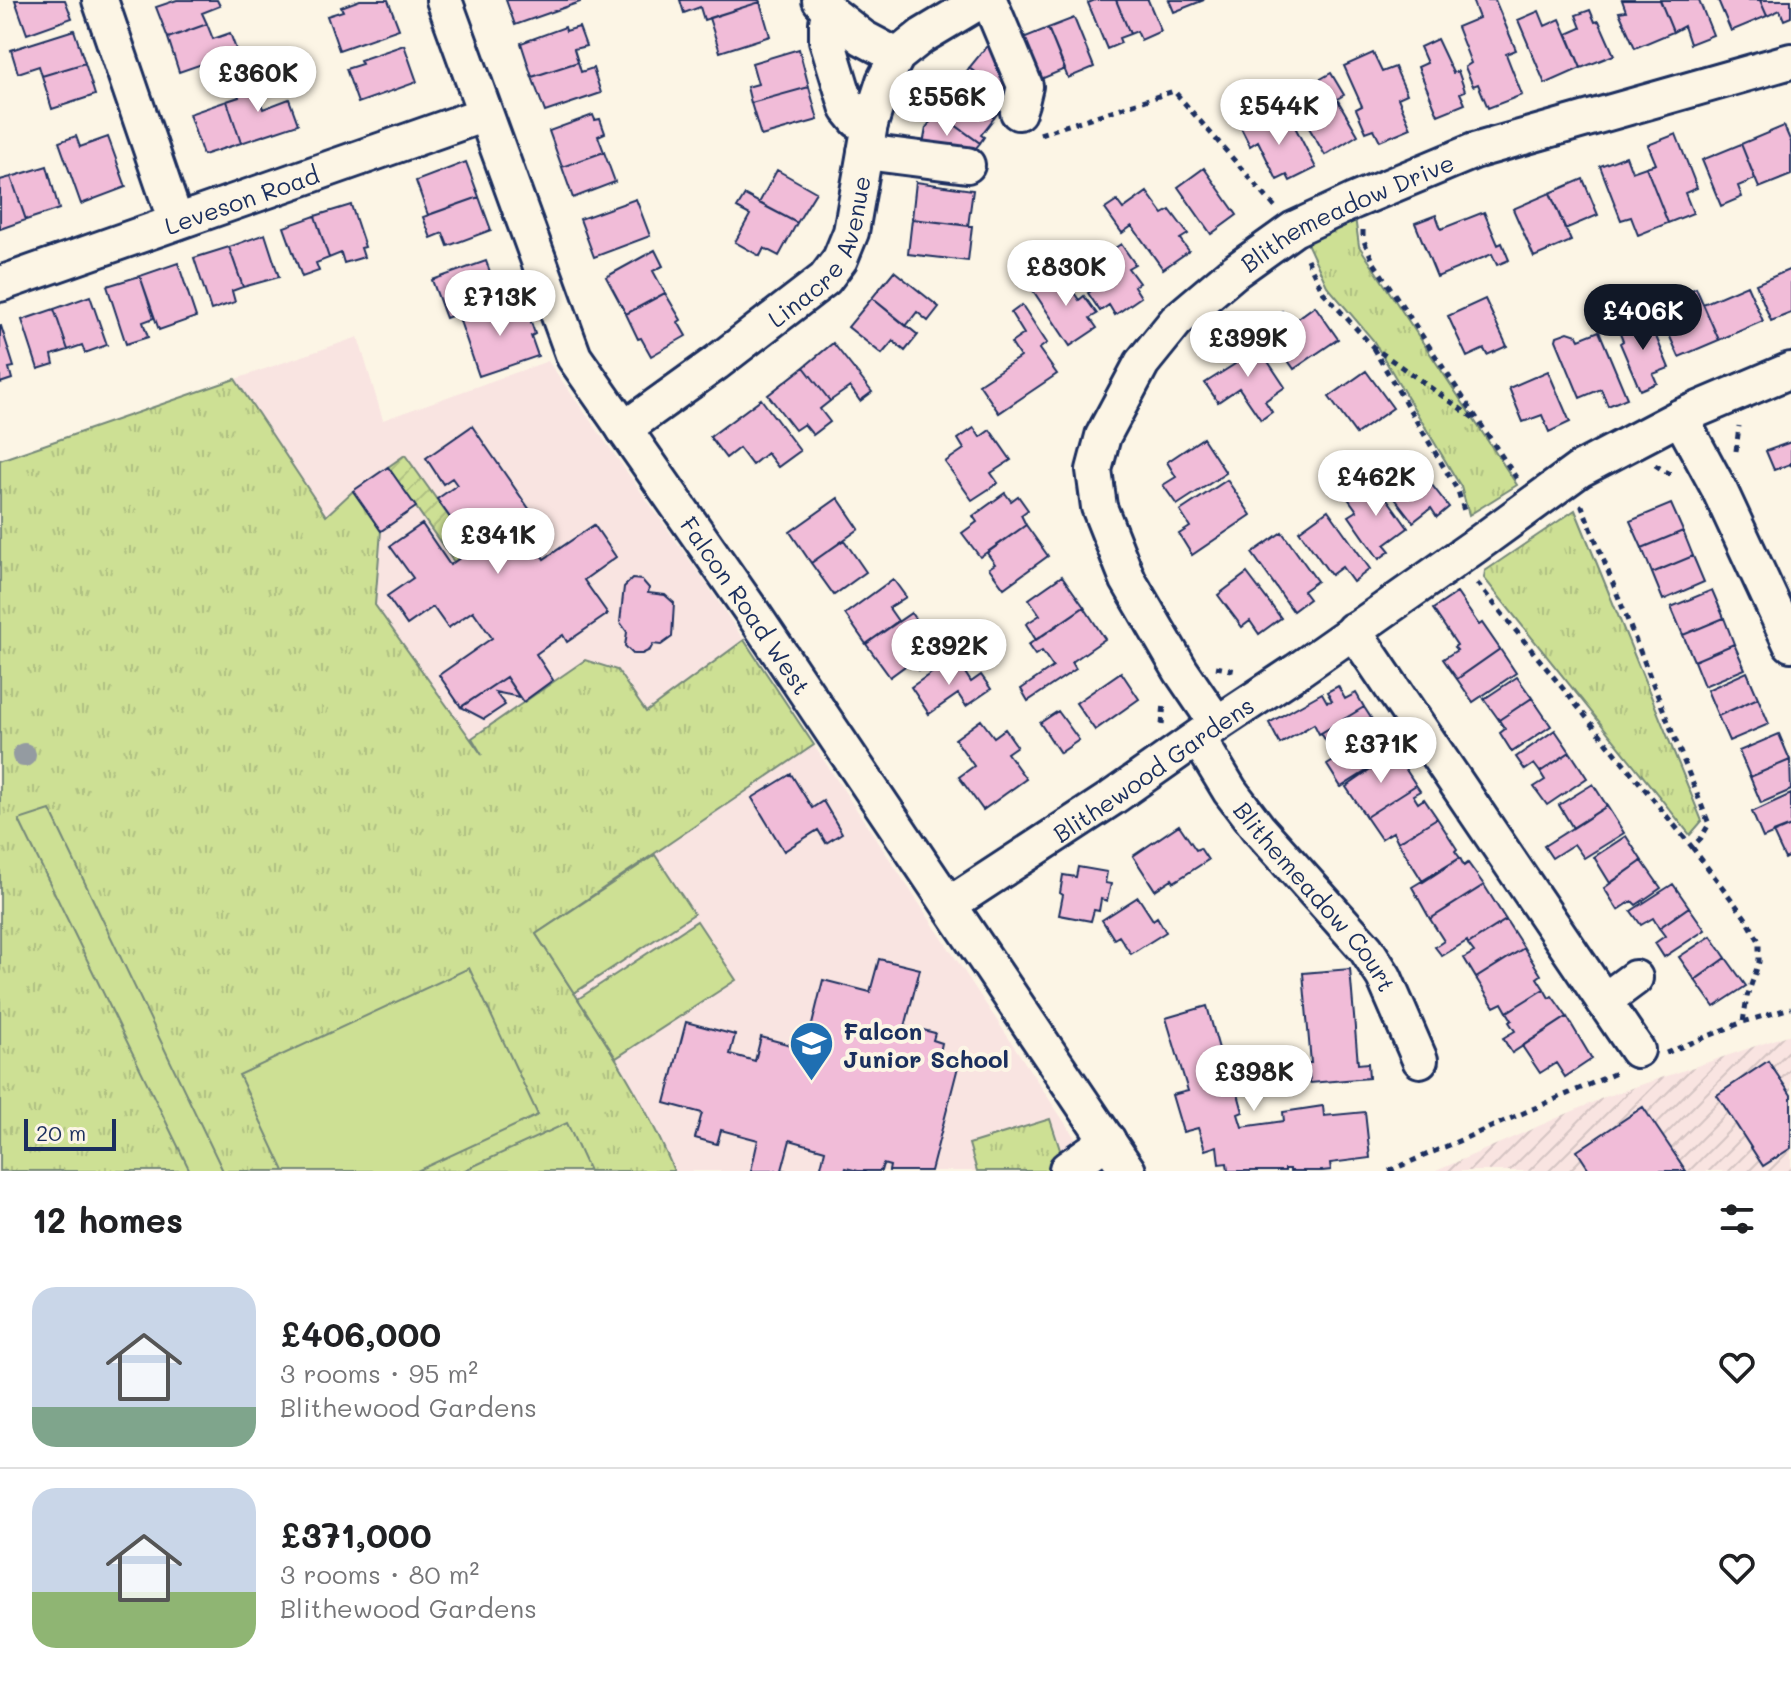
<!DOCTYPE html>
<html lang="en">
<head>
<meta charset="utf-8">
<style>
  body { margin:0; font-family:Mali,sans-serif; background:#f6f6f6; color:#202124; height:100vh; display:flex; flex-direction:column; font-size:30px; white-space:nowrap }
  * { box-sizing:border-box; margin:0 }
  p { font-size:26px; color:#757577 }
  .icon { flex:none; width:44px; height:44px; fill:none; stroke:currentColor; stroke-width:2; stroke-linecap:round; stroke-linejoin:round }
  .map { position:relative; height:1171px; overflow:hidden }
  .sheet { display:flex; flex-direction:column; background:#fff; flex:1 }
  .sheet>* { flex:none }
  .scale { position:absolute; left:24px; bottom:20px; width:92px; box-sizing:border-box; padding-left:8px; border:4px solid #1b2f5e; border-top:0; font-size:22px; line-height:28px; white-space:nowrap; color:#1b2f5e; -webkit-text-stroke:6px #fcf5e5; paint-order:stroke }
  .price { position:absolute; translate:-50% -68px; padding:0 18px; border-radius:28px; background:#fff; color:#222; font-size:26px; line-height:52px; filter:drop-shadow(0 2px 4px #0008) }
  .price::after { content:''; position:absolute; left:50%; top:48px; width:24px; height:18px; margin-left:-12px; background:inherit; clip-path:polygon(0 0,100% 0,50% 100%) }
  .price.selected { background:#111827; color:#fff }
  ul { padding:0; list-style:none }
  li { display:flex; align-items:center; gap:24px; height:200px; padding:0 32px }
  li+li { border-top:2px solid #e0e0e0 }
  li span { display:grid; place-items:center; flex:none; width:224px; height:160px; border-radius:24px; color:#555 }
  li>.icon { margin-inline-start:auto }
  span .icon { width:96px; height:96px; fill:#fffc; stroke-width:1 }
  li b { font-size:34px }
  h2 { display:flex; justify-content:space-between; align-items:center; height:96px; padding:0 32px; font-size:34px }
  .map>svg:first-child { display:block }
  .built { fill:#f9e4e1 }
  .industrial { fill:url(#industrial-furrows) }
  .grass { fill:url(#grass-tufts); stroke:#748879; stroke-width:2 }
  .garden { fill:url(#garden-furrows); stroke:#748879; stroke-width:2 }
  .pitch { fill:#cde094; stroke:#748879; stroke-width:2 }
  .building { fill:#f1bcd8; stroke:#1b2f5e; stroke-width:2 }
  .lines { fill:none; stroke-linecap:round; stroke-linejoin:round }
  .minor-casing { stroke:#1b2f5e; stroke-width:40 }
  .path { stroke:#1b2f5e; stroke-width:5; stroke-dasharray:6 6; stroke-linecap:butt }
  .minor { stroke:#fcf5e5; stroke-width:34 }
  .tree { fill:#949ba1 }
  .labels { text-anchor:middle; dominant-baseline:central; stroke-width:8; stroke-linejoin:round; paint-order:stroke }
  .street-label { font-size:24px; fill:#1b2f5e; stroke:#fcf5e5 }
  .poi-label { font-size:24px; font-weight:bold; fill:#1b2f5e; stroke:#fcf5e5; text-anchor:start }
</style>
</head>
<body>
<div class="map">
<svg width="1791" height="1171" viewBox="0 0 1791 1171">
  <defs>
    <pattern id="industrial-furrows" width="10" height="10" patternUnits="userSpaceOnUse" patternTransform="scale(2)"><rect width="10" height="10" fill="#f9e4e1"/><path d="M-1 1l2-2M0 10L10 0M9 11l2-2" fill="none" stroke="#d5c4c3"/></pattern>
    <pattern id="grass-tufts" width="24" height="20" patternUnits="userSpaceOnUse" patternTransform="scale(2)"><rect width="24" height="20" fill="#cde094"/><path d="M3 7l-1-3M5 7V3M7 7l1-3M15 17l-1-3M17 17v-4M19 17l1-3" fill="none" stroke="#afc082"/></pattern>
    <pattern id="garden-furrows" width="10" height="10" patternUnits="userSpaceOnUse" patternTransform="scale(2)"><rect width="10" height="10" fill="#cde094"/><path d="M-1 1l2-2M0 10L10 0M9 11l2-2" fill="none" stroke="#afc082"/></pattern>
  </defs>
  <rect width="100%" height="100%" fill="#fcf5e5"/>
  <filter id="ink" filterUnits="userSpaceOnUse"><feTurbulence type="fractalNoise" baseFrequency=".0125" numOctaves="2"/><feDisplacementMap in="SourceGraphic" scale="16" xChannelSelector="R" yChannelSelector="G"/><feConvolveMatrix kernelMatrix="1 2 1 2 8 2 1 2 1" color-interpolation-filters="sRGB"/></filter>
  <g filter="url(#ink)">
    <path class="built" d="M358,337L383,420L548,361L706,583L1097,1171H0V460Z"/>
    <path class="industrial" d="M1791,1034V1171H1436L1605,1097Z"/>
    <path class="grass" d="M1355,217L1359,246L1517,485L1469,515L1461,487L1373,340L1327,286L1306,241Z
      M235,379L326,516L353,491L381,531L375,605L482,755L472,738L585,660L617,670L646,712L744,640L814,745L536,934C585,1011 639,1086 674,1171H0V460Z
      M1575,510L1702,821L1690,835L1484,578L1485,571Z
      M1050,1119L1067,1171H977L969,1144Z"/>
    <path class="garden" d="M405,455L472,549L454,562L388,467Z"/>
    <path class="pitch" d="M50,810L223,1171H190L19,820Z
      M655,855L694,914L574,993L536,934Z
      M697,921L736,980L616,1058L578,999Z
      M469,968L538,1115L417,1171H284L239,1075Z
      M567,1123L589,1171H463Z"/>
    <path class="building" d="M15,0H65L72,18L27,34Z
      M177,0H217L220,6L202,13L207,24L168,38L156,7Z
      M360,0H388L399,29L339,50L327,16L343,11L341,7Z
      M506,0H580V2L515,25Z
      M680,0H759L760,2L704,20L700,7L684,13Z
      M1095,0H1116L1130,34L1119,38L1121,43L1107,49L1088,3Z
      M1116,0H1148L1161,31L1141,40L1137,31L1130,34Z
      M1169,0H1204L1174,12Z
      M1472,0H1495L1516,50L1506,54L1522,95L1488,108L1478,84L1473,86L1465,67L1471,63L1457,27L1479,18Z
      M1622,0H1660L1673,32L1635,48L1619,12L1626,11Z
      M1660,0H1699L1713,35L1690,44L1684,26L1673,32Z
      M1718,0H1760L1767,16L1731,31Z
      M1760,0H1791V17L1784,20L1780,10L1767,16Z
      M760,2L770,36L720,52L709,18Z
      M1590,10L1595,22L1599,21L1614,55L1581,68L1567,34L1581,28L1576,15Z
      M1539,11L1545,26L1560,19L1581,68L1545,84L1518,20Z
      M1074,18L1094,67L1068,78L1048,28Z
      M207,24L213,39L230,33L237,52L179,72L168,38Z
      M565,27L566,31L579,27L586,46L574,49L578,62L532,77L521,43Z
      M1048,28L1065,69L1034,82L1018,40Z
      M74,30L85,63L42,76L39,66L18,73L11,50Z
      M1437,39L1453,73L1458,71L1465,91L1460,93L1465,104L1438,115L1418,67L1427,63L1420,47Z
      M1003,40L1012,98L969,68L986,47Z
      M404,45L417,82L358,103L346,69L362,64L360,60Z
      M799,49L809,87L751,103L747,87L758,84L752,63Z
      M1373,53L1382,72L1395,67L1407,94L1398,98L1411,128L1380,141L1374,129L1366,132L1356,109L1362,106L1344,66Z
      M578,62L581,72L593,68L601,93L545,112L532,77Z
      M85,63L95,95L52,109L42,76Z
      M969,68L1012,98L1004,104L994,118L954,90Z
      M1331,73L1344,95L1337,99L1358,135L1325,155L1295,104L1322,89L1317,81Z
      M253,79L263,109L289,99L298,124L241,143L227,101L239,97L235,85Z
      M809,87L818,120L761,136L751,103Z
      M954,90L994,118L981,135L984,137L980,143L937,112Z
      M227,101L241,143L203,155L189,114Z
      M937,112L980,143L976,148L973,147L966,156L922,150L926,128Z
      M1262,113L1266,121L1270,119L1277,132L1293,123L1316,168L1290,181L1287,175L1277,180L1258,141L1250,146L1239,124Z
      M593,115L595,120L600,119L605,133L598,136L604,152L562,167L549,131Z
      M1784,126L1791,142V175L1759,188L1741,144Z
      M1676,134L1697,188L1685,193L1693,213L1668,223L1646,167L1656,164L1648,145Z
      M76,136L80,147L108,137L126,187L81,204L59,142Z
      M1741,144L1755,179L1738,186L1742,197L1721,206L1702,160Z
      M604,152L615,182L573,198L562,167Z
      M1626,156L1632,172L1646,167L1668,223L1638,235L1631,217L1621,220L1600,166Z
      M466,162L479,197L428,215L416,181Z
      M47,166L59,209L26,220L11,177Z
      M1204,168L1237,215L1211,234L1178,187Z
      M777,170L816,192L797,223L759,203Z
      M11,177L26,220L0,229V180Z
      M1583,179L1598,215L1565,229L1550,193Z
      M916,182L973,190L968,226L912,219Z
      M1147,192L1163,214L1170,210L1188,234L1180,239L1189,251L1163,269L1132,226L1122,233L1105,209L1117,201L1123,209Z
      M1550,193L1571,241L1534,257L1513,209Z
      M745,195L797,223L779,256L764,248L760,256L735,242L750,215L737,208Z
      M479,197L491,230L448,246L443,233L431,238L423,217Z
      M636,199L650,236L594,257L580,219Z
      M351,205L365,247L361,248L364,257L344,263L341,253L329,258L315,216Z
      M1484,212L1498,245L1502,243L1509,260L1497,265L1492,254L1437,277L1415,223L1436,215L1441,229Z
      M315,216L329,258L316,263L319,271L302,277L284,227Z
      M912,219L972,226L968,261L908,254Z
      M265,234L279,277L243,287L229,247Z
      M1121,244L1135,264L1128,268L1139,283L1134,286L1141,297L1115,315L1109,305L1100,311L1088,293L1094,289L1081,270Z
      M229,247L243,287L232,291L235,302L211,310L194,258Z
      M655,250L663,266L653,271L665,293L626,314L606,277Z
      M486,261L500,299L446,318L432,280Z
      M178,263L196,317L159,330L140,276Z
      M1791,269V313L1771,321L1756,284Z
      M894,271L939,307L928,321L917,312L906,326L872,298Z
      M1059,271L1079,300L1084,296L1097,314L1090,318L1097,328L1070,346L1032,289Z
      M140,276L154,318L143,322L148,337L126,344L107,286Z
      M1747,285L1763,321L1719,340L1703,304Z
      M1696,288L1719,340L1679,357L1662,319L1672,315L1666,301Z
      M665,293L681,320L678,322L686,336L651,356L641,338L638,339L626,314Z
      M90,296L107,345L85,353L82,345L68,350L54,309Z
      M872,298L918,335L905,351L893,341L882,354L848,327Z
      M1485,299L1507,346L1487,355L1484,349L1467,357L1448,316Z
      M518,302L520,306L525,304L535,334L531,336L538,356L479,376L460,321Z
      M1022,305L1047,343L1039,349L1057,374L999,413L979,384L1020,357L1011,343L1024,334L1011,313Z
      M1315,306L1338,339L1294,369L1262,324L1282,311L1291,323Z
      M54,309L68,350L52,355L54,364L38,369L22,320Z
      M1648,317L1669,368L1653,374L1657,383L1640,390L1620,343L1623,341L1618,329Z
      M0,326H1L14,367L9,368L12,379L0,383Z
      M1599,331L1627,398L1608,406L1601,389L1580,398L1556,340L1557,336L1568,332L1577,335L1579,339Z
      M1253,339L1285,387L1265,401L1272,412L1261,420L1239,388L1218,402L1205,383L1235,364L1229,355Z
      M833,343L872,392L860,401L850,387L830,401L804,367Z
      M804,367L830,401L820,409L830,422L813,435L804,424L795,430L768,395Z
      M1366,371L1393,408L1356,434L1329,397Z
      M1548,371L1570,422L1549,432L1542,415L1523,422L1509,388Z
      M761,399L800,451L778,467L767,453L752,465L739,448L726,458L710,437Z
      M472,426L532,513L519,522L544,559L594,525L616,557L584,580L608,614L567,642L563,635L536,654L553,680L523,702L506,677L461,707L439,675L492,638L473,611L448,628L433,607L407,625L387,596L413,578L390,546L422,524L450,565L472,549L437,499L457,485L452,478L443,484L426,458Z
      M974,428L980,437L990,430L1011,460L991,473L998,483L972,500L945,462L964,449L958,439Z
      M1203,438L1226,473L1177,505L1163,485L1176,477L1167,462Z
      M1791,442V466L1790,464L1774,470L1766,451Z
      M1382,457L1390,459L1403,477L1417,466L1449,507L1437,517L1431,508L1413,522L1370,466Z
      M388,467L416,507L381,531L353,491Z
      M1373,479L1408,528L1385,545L1390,551L1379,559L1349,516L1357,511L1347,497Z
      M1227,480L1251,515L1192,555L1179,534L1190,527L1180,511Z
      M1005,493L1011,501L1018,496L1028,510L1021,515L1026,525L980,557L962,533L977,522L973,516Z
      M838,498L859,529L811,563L790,532Z
      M1671,504L1683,531L1642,548L1630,521Z
      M1328,510L1370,569L1353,582L1342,567L1331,575L1299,531Z
      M1026,525L1048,556L1004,588L989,568L995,564L987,553Z
      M1683,531L1693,556L1652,573L1642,548Z
      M1282,532L1317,581L1303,591L1309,599L1293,611L1252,553Z
      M844,540L866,572L834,595L811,563Z
      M1693,556L1704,582L1663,600L1652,573Z
      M1247,573L1281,618L1259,634L1250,621L1242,627L1218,595Z
      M1062,576L1084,607L1036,640L1026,624L1040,615L1029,599Z
      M632,579L642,580L649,588L648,593L665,595L674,603L672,637L661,645L653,644L650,650L642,654H633L625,646L627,632L620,622L624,587Z
      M893,579L906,597L889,608L898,621L866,644L845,614Z
      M1712,590L1724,618L1683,635L1671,607Z
      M1457,593L1479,625L1482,623L1500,649L1457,679L1443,659L1457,650L1454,647L1457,645L1433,609Z
      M1084,607L1105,639L1072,662L1076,669L1028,701L1021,689L1053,667L1042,651L1035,655L1028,645Z
      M911,613L932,643L950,629L959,641L918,670L912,661L890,677L866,644Z
      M1724,618L1734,644L1694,661L1683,635Z
      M1734,644L1745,669L1704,686L1694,661Z
      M1500,649L1516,673L1473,702L1457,679Z
      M955,657L971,682L981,675L991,689L966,706L958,694L929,714L911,687Z
      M1121,672L1139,699L1095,730L1076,703Z
      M1747,672L1758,698L1718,716L1707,690Z
      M506,677L519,697L495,692L505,705L484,719L461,707Z
      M1517,677L1532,698L1499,720L1484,699Z
      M1338,686L1345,699L1356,693L1364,707L1321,733L1319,734L1314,724L1280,744L1269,723L1322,693L1327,702L1332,701L1327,692Z
      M1532,698L1551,726L1512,752L1500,733L1505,729L1499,720Z
      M1758,698L1769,724L1729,741L1718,716Z
      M1364,707L1380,732L1336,758L1321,733Z
      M1058,711L1079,740L1060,753L1040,723Z
      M981,720L994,737L1005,729L1017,746L1007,753L1026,779L983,810L959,777L974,766L955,739Z
      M1555,730L1570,752L1540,772L1534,764L1525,770L1516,757Z
      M1380,732L1395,753L1341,787L1327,765Z
      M1779,734L1790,760L1750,777L1739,751Z
      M1570,752L1587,778L1547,805L1534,787L1545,780L1540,772Z
      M1395,753L1416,785L1366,817L1346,787Z
      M1790,760L1791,790L1761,803L1750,777Z
      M791,774L812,808L823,801L842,833L826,843L818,830L784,851L752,798Z
      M1593,784L1607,806L1573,828L1559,805Z
      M1416,785L1420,791L1413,795L1418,803L1424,799L1437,818L1398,842L1393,832L1381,839L1366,817Z
      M1791,794V826L1763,838L1752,812Z
      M1607,806L1624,833L1584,858L1574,844L1552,858L1544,846Z
      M1437,818L1457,849L1455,851L1460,858L1423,882L1398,842Z
      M1179,825L1196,850L1200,848L1208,860L1174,882L1172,879L1155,890L1133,856Z
      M1791,826V856L1785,859L1773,833Z
      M1626,836L1642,861L1610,883L1594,857Z
      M1460,858L1464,866L1468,863L1484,885L1430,919L1412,887Z
      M1642,861L1661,888L1636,905L1632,901L1618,910L1604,888Z
      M1078,867L1107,872L1105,883L1111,884L1107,901L1101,899L1099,911L1094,910L1091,921L1059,915L1063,895L1060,893L1063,875L1076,877Z
      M1673,884L1689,907L1659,928L1653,918L1641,925L1631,911Z
      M1484,885L1506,920L1468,944L1467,941L1442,956L1435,947L1444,941L1430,919Z
      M1138,897L1153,920L1157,917L1166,932L1131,954L1119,936L1114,939L1102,920Z
      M1689,907L1705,930L1664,957L1655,943L1665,936L1659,928Z
      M1506,920L1524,948L1476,978L1464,958L1474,952L1468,944Z
      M1711,936L1726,958L1695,980L1679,957Z
      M1524,948L1541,975L1537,978L1544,989L1507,1012L1502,1003L1494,1007L1476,978Z
      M1726,958L1746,986L1714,1007L1695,980Z
      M879,959L920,969L904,1031L913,1034L915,1028L935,1033L933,1040L942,1043L939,1057L959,1063L931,1171H889L890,1166L883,1164L881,1171H858L846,1168L845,1171H820L825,1150L790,1140L782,1170L787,1171H751L758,1140L721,1130L717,1144L695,1138L702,1113L665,1103L686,1022L735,1035L730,1054L755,1061L761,1037L806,1049L823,980L870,992Z
      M1350,969L1358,1064L1368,1063L1369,1078L1310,1083L1308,1063H1311L1303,973Z
      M1544,989L1549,998L1552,996L1567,1017L1512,1053L1503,1038L1515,1031L1509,1022L1512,1020L1507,1012Z
      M1207,1006L1228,1081L1234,1079L1243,1112L1238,1114L1242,1127L1284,1121L1283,1112L1323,1106L1324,1116L1365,1112L1370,1158L1330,1163L1331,1170L1322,1171H1290V1169H1285V1171H1228L1227,1163L1219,1164L1217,1146L1205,1150L1198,1128L1183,1132L1172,1095L1188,1091L1166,1018Z
      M1567,1017L1592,1059L1565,1077L1556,1063L1540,1073L1522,1046Z
      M1768,1061L1791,1095V1148L1763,1166L1717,1095Z
      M1643,1107L1686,1171H1590L1577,1151Z"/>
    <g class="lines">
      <defs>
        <g id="minor">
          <path d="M100,0L176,222"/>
          <path id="s1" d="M444,0L574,357L752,612L1128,1171"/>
          <path d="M820,0L831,13L863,38L897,56"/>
          <path d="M989,0L1025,86L1021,103L1018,112"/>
          <path d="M831,13L827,22V40L848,109L857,120L870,124"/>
          <path d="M865,152L967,165"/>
          <path id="s2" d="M0,284L485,114"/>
          <path d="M1680,417L1719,489L1791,644"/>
          <path id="s3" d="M624,429L716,363L825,279L840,259L851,232L870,124L884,81L897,56L922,36L982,0"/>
          <path d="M1353,630L1637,1050"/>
          <path id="s4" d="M1217,724L1181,671L1128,580L1099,507L1094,470L1103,436L1142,363L1176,321L1234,272L1294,229L1354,201L1474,151L1791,61"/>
          <path id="s5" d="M1198,738L1230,791L1258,828L1366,949L1384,977L1420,1060"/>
          <path id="s6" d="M950,904L1112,798L1217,724L1297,671L1475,546L1579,470L1680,417L1791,370"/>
          <path d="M1604,1001L1635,978"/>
          <path d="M1067,1169L1108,1140"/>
        </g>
      </defs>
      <use href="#minor" class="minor-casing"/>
      <path class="path" d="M1040,134L1174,91L1275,207
        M1363,230V239L1374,263L1517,479
        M1307,259L1323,292L1373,347L1478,421
        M1373,348L1458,491L1465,514
        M1736,451L1739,426
        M1655,465L1674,477
        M1477,583L1692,847L1701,838L1709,824L1582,506L1583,505
        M1216,667L1237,671
        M1162,725L1164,703
        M1692,847L1747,920L1759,941V962L1747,997L1743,1022
        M1666,1053L1743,1022L1791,1008
        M1389,1171L1616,1073"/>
      <use href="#minor" class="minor"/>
    </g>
    <circle class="tree" cx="24" cy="755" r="12"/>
  </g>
  <defs>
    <symbol id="school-pin" viewBox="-11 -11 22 30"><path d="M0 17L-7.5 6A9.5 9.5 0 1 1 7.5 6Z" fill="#1f6fb2" stroke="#fcf5e5"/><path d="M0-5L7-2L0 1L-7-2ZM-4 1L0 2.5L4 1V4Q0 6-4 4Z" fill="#fff"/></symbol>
  </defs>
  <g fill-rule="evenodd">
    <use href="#school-pin" x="786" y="1018" width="51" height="69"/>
  </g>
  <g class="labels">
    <g class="street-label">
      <text stroke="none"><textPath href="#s2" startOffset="256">Leveson Road</textPath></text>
      <text stroke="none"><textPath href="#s4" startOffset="662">Blithemeadow Drive</textPath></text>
      <text stroke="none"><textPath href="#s3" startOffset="272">Linacre Avenue</textPath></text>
      <text stroke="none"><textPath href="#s1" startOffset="682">Falcon Road West</textPath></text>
      <text stroke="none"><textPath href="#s6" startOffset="244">Blithewood Gardens</textPath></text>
      <text stroke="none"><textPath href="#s5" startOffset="198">Blithemeadow Court</textPath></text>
    </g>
    <g class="poi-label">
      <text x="843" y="1030">Falcon<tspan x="843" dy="28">Junior School</tspan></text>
    </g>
  </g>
</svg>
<div class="scale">20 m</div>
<b class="price" style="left:258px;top:114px">£360K</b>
<b class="price" style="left:947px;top:138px">£556K</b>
<b class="price" style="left:1279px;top:147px">£544K</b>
<b class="price" style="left:1066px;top:308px">£830K</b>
<b class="price" style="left:500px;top:338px">£713K</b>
<b class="price selected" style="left:1643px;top:352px">£406K</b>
<b class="price" style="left:1248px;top:379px">£399K</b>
<b class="price" style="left:1376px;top:518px">£462K</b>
<b class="price" style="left:498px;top:576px">£341K</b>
<b class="price" style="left:949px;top:687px">£392K</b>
<b class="price" style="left:1381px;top:785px">£371K</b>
<b class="price" style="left:1254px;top:1113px">£398K</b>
</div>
<section class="sheet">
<h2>12 homes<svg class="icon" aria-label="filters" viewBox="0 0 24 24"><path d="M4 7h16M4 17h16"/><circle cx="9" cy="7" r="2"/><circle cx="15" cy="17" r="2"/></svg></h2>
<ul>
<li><span style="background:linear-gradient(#c9d6e8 75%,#7fa58c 0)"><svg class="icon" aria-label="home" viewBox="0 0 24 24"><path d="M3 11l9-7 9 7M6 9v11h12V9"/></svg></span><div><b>£406,000</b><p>3 rooms · 95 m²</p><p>Blithewood Gardens</p></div><svg class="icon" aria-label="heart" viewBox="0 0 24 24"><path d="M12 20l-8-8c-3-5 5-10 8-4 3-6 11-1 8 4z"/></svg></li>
<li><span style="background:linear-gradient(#c9d6e8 65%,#8fb573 0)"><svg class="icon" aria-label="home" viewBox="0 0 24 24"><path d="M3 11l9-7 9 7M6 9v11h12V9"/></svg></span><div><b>£371,000</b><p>3 rooms · 80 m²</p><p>Blithewood Gardens</p></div><svg class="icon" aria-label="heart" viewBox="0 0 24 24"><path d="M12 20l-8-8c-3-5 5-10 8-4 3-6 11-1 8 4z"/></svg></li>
</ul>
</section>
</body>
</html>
